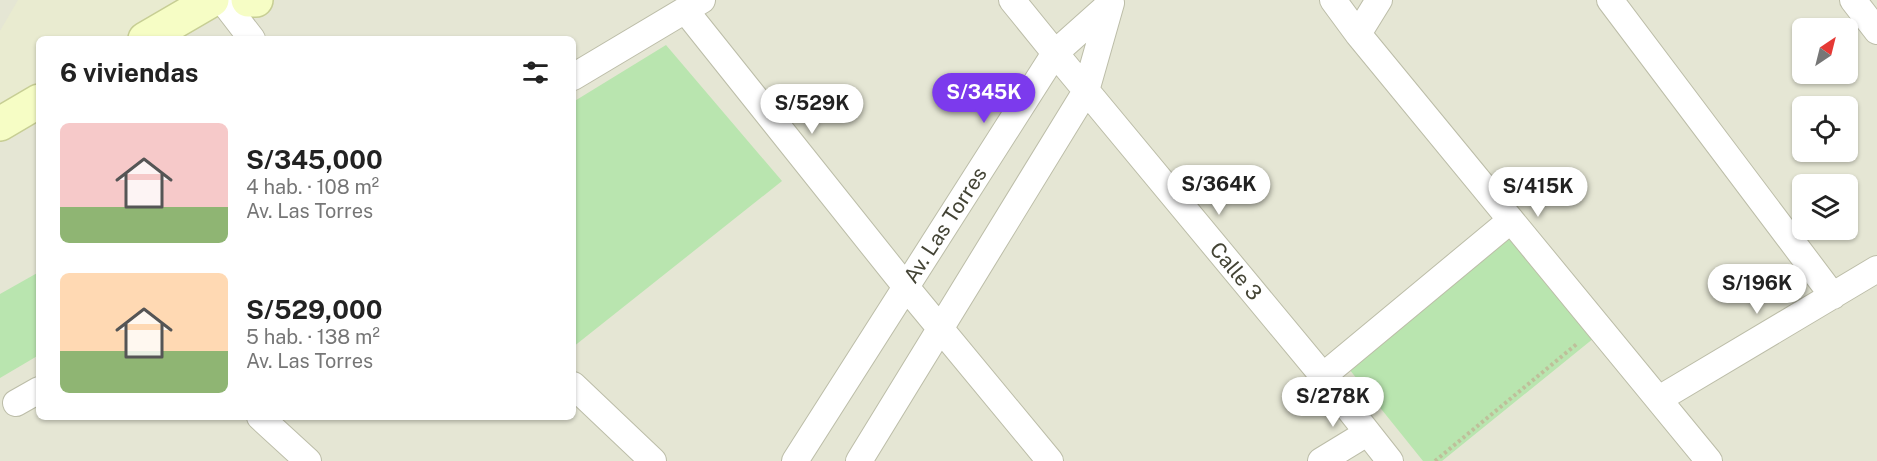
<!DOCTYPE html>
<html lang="es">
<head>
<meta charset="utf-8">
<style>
  body { margin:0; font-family:"Public Sans",sans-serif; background:#f2f2f2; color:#222; height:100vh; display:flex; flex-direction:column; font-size:22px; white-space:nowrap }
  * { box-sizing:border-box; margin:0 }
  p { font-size:20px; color:#767676 }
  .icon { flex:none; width:33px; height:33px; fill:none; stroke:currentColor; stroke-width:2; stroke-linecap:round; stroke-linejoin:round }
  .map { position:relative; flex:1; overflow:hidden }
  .side { position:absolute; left:36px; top:36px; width:540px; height:384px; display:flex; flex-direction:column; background:#fff; border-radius:9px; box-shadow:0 2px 4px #0004 }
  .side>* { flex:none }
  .needle { width:39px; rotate:35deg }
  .buttons { position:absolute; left:1792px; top:18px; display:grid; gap:12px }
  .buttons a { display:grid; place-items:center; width:66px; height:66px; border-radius:9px; background:#fff; box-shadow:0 2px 4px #0004; font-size:30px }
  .price { position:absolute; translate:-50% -51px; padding:0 14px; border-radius:21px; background:#fff; color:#222; font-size:20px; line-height:39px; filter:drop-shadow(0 2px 3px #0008) }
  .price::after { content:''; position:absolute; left:50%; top:36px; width:18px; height:14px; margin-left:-9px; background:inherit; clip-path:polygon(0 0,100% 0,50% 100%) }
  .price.current { background:#7c3aed; color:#fff }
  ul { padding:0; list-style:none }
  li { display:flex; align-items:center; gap:18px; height:150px; padding:0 24px }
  li span { display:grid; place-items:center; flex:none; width:168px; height:120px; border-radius:9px; color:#555 }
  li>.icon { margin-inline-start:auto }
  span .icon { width:72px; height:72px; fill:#fffc; stroke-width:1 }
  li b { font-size:26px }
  h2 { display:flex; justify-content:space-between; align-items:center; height:72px; padding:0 24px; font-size:26px }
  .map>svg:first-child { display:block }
  .residential { fill:#e5e6d4; fill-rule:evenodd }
  .education { fill:#e9ebd0 }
  .green { fill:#b9e5af }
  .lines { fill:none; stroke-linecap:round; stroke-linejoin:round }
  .street-casing { stroke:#bcbda8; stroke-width:28 }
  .secondary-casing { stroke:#c7ce94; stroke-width:36 }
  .path { stroke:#bebf9a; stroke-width:4; stroke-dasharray:3 3; stroke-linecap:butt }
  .street { stroke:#fff; stroke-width:26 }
  .secondary { stroke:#f6fdc5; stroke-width:33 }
  .labels { text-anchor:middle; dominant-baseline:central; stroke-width:5; stroke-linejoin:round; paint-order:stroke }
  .street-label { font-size:21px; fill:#444435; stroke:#fff }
</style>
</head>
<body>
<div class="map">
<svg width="1877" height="461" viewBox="0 0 1877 461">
  <rect width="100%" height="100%" fill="#f1f2e5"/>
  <path class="residential" d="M0,0H1877V461H0ZM1803,28H1848V74H1803ZM39,39H573V417H39ZM1803,106H1848V152H1803ZM1803,184H1848V230H1803Z"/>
  <path class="education" d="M18,0H188L122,39H39V88L0,111V31Z"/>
  <path class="green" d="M666,45L782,181L573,347V102Z
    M1510,234L1594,338L1442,461H1423L1345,364Z
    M39,272V355L0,378V294Z"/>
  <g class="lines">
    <defs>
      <path id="street" d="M222,0L252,39
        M1012,0L1055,53L1323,376L1390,461
        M1333,0L1358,34L1709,461
        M1610,0L1833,296
        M1853,0L1877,31
        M685,10L906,287L1050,461
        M1358,34L1379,0
        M573,77L702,0
        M1323,376L1511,220
        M573,385L653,461
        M1659,399L1877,269
        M16,403L39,390
        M260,417L308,461
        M795,461L1055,53L1111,3
        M859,461L1086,91L1111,3
        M1321,461L1367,433"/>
      <path id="secondary" d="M248,0H256
        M145,39L212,0
        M0,124L39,101"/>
    </defs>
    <use href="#street" class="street-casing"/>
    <use href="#secondary" class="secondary-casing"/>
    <path class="path" d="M1435,461L1578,343"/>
    <use href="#street" class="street"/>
    <use href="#secondary" class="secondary"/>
  </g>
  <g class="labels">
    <g class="street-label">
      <text transform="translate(945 225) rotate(-57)">Av. Las Torres</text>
      <text transform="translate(1236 271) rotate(50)">Calle 3</text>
    </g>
  </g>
</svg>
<div class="buttons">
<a><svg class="needle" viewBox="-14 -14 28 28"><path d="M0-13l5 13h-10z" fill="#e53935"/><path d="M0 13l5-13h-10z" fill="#767676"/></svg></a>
<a><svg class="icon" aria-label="locate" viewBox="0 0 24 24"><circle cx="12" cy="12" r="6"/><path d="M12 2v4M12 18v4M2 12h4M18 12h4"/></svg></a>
<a><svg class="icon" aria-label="layers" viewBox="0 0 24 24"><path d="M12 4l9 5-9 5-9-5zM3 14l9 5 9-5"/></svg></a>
</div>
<b class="price current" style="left:984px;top:124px">S/345K</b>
<b class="price" style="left:812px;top:135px">S/529K</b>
<b class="price" style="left:1219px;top:216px">S/364K</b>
<b class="price" style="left:1538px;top:218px">S/415K</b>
<b class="price" style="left:1757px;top:315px">S/196K</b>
<b class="price" style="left:1333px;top:428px">S/278K</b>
<section class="side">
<h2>6 viviendas<svg class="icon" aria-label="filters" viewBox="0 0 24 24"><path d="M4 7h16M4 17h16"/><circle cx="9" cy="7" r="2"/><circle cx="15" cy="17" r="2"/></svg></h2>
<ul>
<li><span style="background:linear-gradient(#f6c9c9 70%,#8fb573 0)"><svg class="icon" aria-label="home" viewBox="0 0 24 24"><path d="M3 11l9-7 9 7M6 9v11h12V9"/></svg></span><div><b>S/345,000</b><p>4 hab. · 108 m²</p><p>Av. Las Torres</p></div></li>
<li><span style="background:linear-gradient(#ffd9b3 65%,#8fb573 0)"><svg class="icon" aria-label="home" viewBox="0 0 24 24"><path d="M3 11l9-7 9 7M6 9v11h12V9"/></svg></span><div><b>S/529,000</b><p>5 hab. · 138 m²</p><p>Av. Las Torres</p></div></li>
</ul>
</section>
</div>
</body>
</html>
